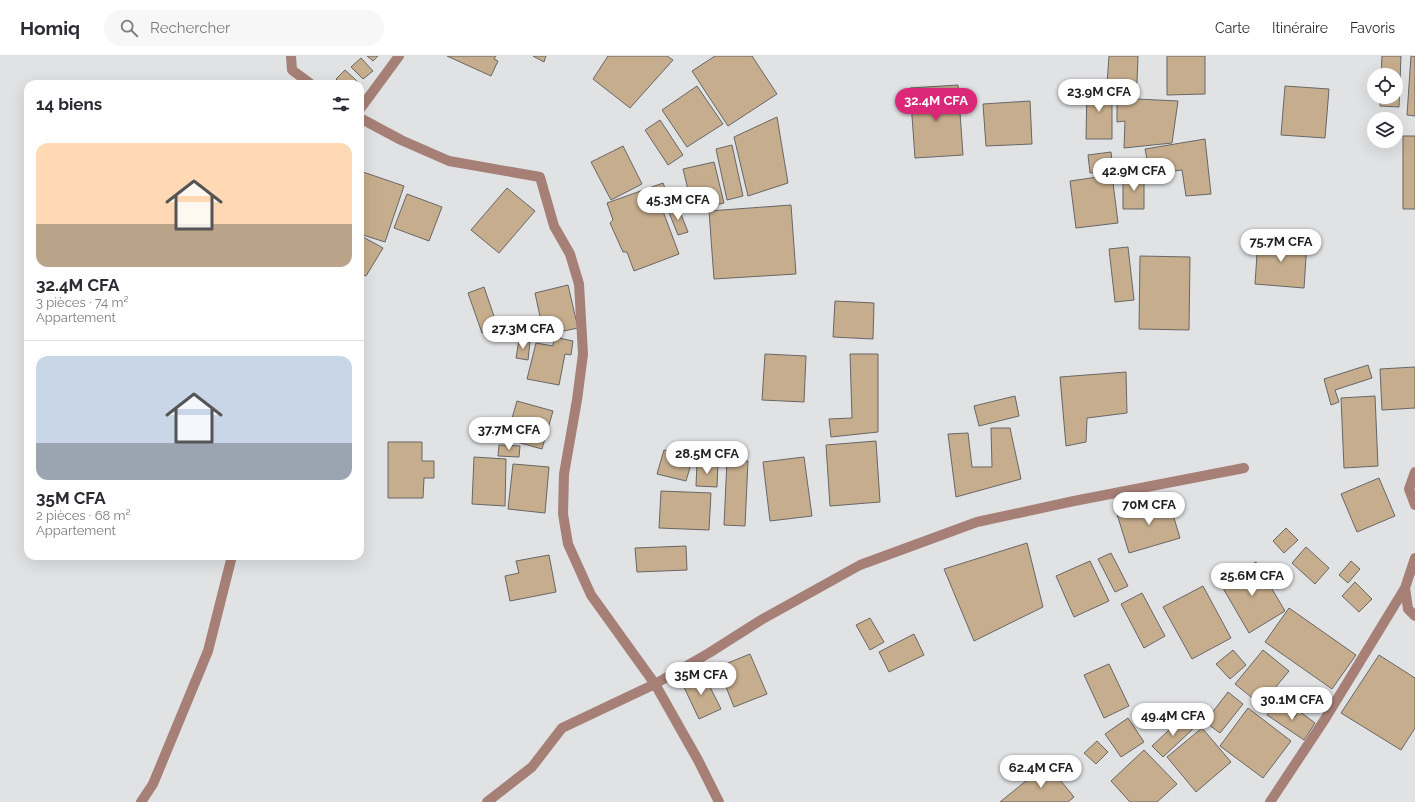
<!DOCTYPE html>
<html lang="fr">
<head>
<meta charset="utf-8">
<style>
  body { margin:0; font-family:Raleway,sans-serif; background:#f7f7f7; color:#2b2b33; height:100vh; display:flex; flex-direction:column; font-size:15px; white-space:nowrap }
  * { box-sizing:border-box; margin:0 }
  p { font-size:13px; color:#7c7c81 }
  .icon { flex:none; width:22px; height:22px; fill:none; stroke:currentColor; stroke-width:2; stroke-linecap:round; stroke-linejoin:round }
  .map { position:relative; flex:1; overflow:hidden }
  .panel { position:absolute; left:24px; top:24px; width:340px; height:480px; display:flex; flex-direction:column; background:#fff; border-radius:12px; box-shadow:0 4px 16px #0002 }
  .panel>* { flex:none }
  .tools { position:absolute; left:1367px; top:12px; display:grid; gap:8px }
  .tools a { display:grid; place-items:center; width:36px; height:36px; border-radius:50%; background:#fff; box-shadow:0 4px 16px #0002; font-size:20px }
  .price { position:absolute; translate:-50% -34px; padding:0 9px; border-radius:14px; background:#fff; color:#222; font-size:13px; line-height:26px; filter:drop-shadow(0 1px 2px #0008) }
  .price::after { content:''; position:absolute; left:50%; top:24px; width:12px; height:9px; margin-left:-6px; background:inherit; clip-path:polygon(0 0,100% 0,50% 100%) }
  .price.on { background:#db2777; color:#fff }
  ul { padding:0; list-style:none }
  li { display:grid; align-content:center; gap:8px; height:212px; padding:0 12px }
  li+li { border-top:1px solid #e1e1e2 }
  li span { display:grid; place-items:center; height:124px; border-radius:12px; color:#555 }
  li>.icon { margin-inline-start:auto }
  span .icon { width:72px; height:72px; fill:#fffc; stroke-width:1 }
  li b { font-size:17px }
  h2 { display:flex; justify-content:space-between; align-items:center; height:48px; padding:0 12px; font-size:17px }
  header { display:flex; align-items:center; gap:24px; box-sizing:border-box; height:56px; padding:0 20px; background:#fff; border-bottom:1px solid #e1e1e2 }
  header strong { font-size:19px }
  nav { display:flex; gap:22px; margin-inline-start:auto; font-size:14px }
  .search { width:280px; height:36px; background:#f7f7f7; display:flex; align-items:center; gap:10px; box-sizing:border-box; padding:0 14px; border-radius:22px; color:#7c7c81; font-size:15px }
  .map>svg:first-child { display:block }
  .building { fill:#c6ad8d; stroke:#686766 }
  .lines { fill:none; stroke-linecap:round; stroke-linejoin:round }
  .minor { stroke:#a67f76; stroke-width:10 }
</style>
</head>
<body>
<header>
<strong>Homiq</strong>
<div class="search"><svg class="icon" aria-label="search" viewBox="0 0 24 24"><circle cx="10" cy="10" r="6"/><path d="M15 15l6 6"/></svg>Rechercher</div>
<nav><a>Carte</a><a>Itinéraire</a><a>Favoris</a></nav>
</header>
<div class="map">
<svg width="1415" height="746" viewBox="0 0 1415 746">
  <rect width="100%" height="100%" fill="#e1e2e4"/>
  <path class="building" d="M367,0H378L373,5Z
    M447,0H496L494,3L498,5L491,20Z
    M533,0H546L544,6Z
    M608,0H667L673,4L630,52L593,23Z
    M715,0H752L777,38L728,70L692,15Z
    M1109,0H1138L1137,27L1107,28Z
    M1167,0H1205V38L1167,39Z
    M1382,0H1401L1399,51L1380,50V41H1396V19H1381Z
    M1411,0H1415V60L1407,59Z
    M361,2L373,15L363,23L351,11Z
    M345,14L359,27L358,28H342L336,23Z
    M958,29L963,99L915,102L910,32Z
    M697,30L723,68L687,91L662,54Z
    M1285,30L1329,33L1325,82L1281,79Z
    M1087,31H1112V83H1086Z
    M1117,42L1178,45L1172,87L1124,92L1125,65L1117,66Z
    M1030,45L1032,88L986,90L983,48Z
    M777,61L788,127L748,140L734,81Z
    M660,64L683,99L668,109L645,74Z
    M1403,80H1415V153H1403Z
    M1205,83L1211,138L1186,140L1182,114L1150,118L1145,93Z
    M732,89L743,140L727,144L716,93Z
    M623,90L642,128L611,144L591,106Z
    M1111,96L1113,115L1090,117L1088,99Z
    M714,106L724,147L693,154L683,113Z
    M360,115L404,130L385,186L360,178Z
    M1112,119L1118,167L1076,172L1070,125Z
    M1123,119H1144V153H1123Z
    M663,127L671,147L661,150L679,198L634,215L627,196H623L610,167L613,164L607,147Z
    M507,132L535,155L499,197L471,174Z
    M407,138L442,151L429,185L394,172Z
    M791,149L796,218L714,223L709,155Z
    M678,151L688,176L678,179L668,154Z
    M363,181L383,192L366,220L360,217V187Z
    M1258,183L1307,186L1304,232L1255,228Z
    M1128,191L1134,244L1115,246L1109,193Z
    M1140,200L1190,201L1189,274L1139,273Z
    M568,229L578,272L544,279L535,237Z
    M484,231L498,272L482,277L468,237Z
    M835,245L874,247L873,283L833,281Z
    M554,281L573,285L571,299L565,298L559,329L527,323L536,287L553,290Z
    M519,284L530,286L528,304L516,302Z
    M765,298L806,300L804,346L762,344Z
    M850,298H878V376L831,381L829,363L852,362Z
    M1368,309L1372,322L1335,334L1339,346L1331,349L1324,323Z
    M1415,311V352L1382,354L1380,313Z
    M1126,316L1127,357L1087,362L1086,386L1066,390L1060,321Z
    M1015,340L1019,360L979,370L974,350Z
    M1375,340L1378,410L1344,412L1341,342Z
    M517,345L553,355L542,393L506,383Z
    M991,372H1010L1021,423L956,441L948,378L968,377L972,411H992Z
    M876,385L880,446L830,450L826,389Z
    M388,386H422V405H434V422H424L423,442H388Z
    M499,389L520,390L519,401L498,400Z
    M664,394L693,401L686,425L657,418Z
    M474,401L506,403L505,450L472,448Z
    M804,401L812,460L770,465L763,406Z
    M727,404L748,405L745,470L724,469Z
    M697,406L718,408L717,431L696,430Z
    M513,408L549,411L545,457L508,453Z
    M1379,422L1395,460L1357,476L1341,438Z
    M661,435L711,437L709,474L659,472Z
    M1168,442L1180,482L1129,497L1117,458Z
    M1286,472L1298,484L1284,497L1273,485Z
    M1027,487L1043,551L974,585L944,513Z
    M686,490L687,514L637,516L635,492Z
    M1306,491L1329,512L1315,528L1292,507Z
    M1111,497L1128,530L1115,536L1098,503Z
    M549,499L556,536L510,545L505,520L519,517L516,505Z
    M1090,505L1109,545L1074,561L1056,520Z
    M1351,505L1360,513L1348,527L1339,519Z
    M1256,506L1285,555L1249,577L1220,527Z
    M1355,526L1372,543L1359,556L1342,540Z
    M1203,530L1231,582L1192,603L1163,551Z
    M1142,537L1165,580L1144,592L1121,548Z
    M1289,552L1356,599L1332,633L1265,586Z
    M870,562L884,586L870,594L856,569Z
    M914,578L924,599L889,616L879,596Z
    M1233,594L1246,609L1230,623L1216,608Z
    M1263,594L1289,615L1261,649L1235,628Z
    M750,598L767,638L734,651L718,611Z
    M1379,599L1415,622V672L1401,694L1341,657Z
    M1109,608L1129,650L1104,662L1084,619Z
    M703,617L721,653L699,663L682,627Z
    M1228,636L1243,648L1220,677L1205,666Z
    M1275,647L1295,661L1299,655L1315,667L1304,684L1267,659Z
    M1248,652L1291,685L1263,722L1220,690Z
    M1183,661L1194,672L1163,701L1152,690Z
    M1128,662L1144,686L1121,701L1105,678Z
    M1202,672L1231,706L1196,736L1167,701Z
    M1097,685L1108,696L1096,708L1084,697Z
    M1144,694L1177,728L1157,746H1130L1111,725Z
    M1047,708L1074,741L1068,746H1000Z"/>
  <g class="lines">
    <path class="minor" d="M291,0L292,14L311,28
      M360,53L399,0
      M360,62L401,84L449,105L540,121L554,170L570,198L579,228L583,298L577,344L564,418L563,458L568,488L591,539L655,628L698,704L719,746
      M1415,416L1409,433L1415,449
      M1415,502L1405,532L1408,553L1415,560
      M141,746L153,728L208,595L232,500
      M487,746L532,711L562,672L655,628L709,597L761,564L860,509L977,466L1074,445L1244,412
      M1270,746L1325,663L1405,532"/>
  </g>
</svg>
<div class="tools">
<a><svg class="icon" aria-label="locate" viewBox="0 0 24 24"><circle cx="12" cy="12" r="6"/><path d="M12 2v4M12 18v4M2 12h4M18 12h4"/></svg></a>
<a><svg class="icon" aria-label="layers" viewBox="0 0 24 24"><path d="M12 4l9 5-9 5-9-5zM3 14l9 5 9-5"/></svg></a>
</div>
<b class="price" style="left:1099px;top:57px">23.9M CFA</b>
<b class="price on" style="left:936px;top:66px">32.4M CFA</b>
<b class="price" style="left:1134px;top:136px">42.9M CFA</b>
<b class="price" style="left:678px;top:165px">45.3M CFA</b>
<b class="price" style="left:1281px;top:207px">75.7M CFA</b>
<b class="price" style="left:523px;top:294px">27.3M CFA</b>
<b class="price" style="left:509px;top:395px">37.7M CFA</b>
<b class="price" style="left:707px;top:419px">28.5M CFA</b>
<b class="price" style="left:1149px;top:470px">70M CFA</b>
<b class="price" style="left:1252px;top:541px">25.6M CFA</b>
<b class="price" style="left:701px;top:640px">35M CFA</b>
<b class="price" style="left:1292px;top:665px">30.1M CFA</b>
<b class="price" style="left:1173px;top:681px">49.4M CFA</b>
<b class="price" style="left:1041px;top:733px">62.4M CFA</b>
<section class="panel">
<h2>14 biens<svg class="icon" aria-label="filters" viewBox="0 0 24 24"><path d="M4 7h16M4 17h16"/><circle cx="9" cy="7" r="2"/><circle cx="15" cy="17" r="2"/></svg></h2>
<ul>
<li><span style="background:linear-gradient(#ffd9b3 65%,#b9a48a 0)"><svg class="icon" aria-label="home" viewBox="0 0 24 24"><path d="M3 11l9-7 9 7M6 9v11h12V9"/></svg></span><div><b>32.4M CFA</b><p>3 pièces · 74 m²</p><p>Appartement</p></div></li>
<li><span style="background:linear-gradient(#c9d6e8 70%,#9aa5b1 0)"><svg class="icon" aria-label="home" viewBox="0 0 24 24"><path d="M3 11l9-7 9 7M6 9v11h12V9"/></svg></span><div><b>35M CFA</b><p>2 pièces · 68 m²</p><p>Appartement</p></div></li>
</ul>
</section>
</div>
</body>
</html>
